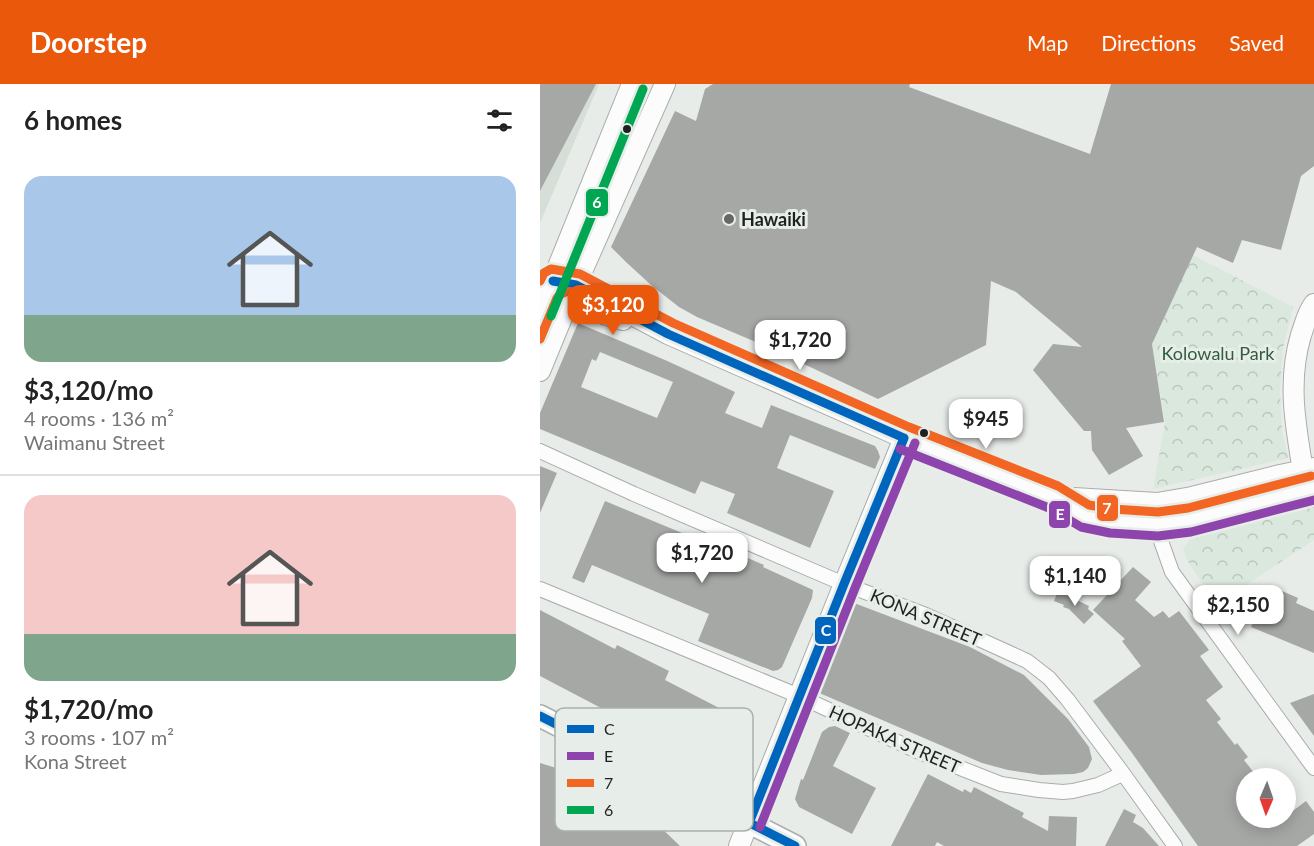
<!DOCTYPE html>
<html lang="en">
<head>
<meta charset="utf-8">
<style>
  body { margin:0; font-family:Lato,sans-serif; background:#f2f2f2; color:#222; height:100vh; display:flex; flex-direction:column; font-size:22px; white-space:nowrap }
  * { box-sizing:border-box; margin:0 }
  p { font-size:20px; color:#767676 }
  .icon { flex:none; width:33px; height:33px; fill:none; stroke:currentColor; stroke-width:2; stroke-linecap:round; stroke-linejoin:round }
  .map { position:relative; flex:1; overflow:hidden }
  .drawer { display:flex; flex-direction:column; background:#fff; width:540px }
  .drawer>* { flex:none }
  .needle { width:39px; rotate:182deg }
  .buttons { position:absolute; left:696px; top:684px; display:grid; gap:12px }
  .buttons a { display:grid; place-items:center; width:60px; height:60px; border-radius:50%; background:#fff; box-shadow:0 3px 15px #0003; font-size:30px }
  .price { position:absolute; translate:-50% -51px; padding:0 14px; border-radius:12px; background:#fff; color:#222; font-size:20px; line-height:39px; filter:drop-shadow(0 2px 3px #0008) }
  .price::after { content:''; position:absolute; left:50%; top:36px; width:18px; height:14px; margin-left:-9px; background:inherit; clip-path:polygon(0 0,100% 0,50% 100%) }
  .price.on { background:#ea580c; color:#fff }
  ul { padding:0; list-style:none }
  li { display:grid; align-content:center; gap:12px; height:318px; padding:0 24px }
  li+li { border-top:2px solid #e0e0e0 }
  li span { display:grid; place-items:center; height:186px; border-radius:18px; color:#555 }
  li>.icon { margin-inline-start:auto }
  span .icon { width:108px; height:108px; fill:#fffc; stroke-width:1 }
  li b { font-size:26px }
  h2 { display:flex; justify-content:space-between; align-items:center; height:72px; padding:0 24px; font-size:26px }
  header { display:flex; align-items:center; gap:36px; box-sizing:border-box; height:84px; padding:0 30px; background:#ea580c; color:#fff }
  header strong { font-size:28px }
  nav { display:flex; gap:33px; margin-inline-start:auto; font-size:21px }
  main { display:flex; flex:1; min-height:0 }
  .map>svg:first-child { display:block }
  .built { fill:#d5ded7 }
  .grass { fill:url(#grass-dots) }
  .park { fill:url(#park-crowns) }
  .building { fill:#a6a8a6; fill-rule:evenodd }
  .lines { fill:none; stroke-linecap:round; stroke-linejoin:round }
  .street-casing { stroke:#aaadab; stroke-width:16 }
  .secondary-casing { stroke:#aaadab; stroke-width:22 }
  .primary-casing { stroke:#aaadab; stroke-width:24 }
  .street { stroke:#fcfcfc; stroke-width:14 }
  .secondary { stroke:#fcfcfc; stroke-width:20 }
  .primary { stroke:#fcfcfc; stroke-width:21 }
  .bus-1-casing { stroke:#e7ede8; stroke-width:14 }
  .bus-2-casing { stroke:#e7ede8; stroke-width:14 }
  .bus-3-casing { stroke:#e7ede8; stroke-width:14 }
  .bus-4-casing { stroke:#e7ede8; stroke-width:14 }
  .bus-1 { stroke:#0065bd; stroke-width:9 }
  .bus-2 { stroke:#8e44ad; stroke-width:9 }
  .bus-3 { stroke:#f26522; stroke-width:9 }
  .bus-4 { stroke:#00a651; stroke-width:9 }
  .bus-dot { fill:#1f2120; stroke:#e7ede8; stroke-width:2 }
  .poi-dot { fill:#656866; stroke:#e7ede8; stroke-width:2 }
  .labels { text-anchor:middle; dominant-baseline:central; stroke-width:6; stroke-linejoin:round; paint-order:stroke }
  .poi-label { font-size:18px; font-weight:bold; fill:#1f2120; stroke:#e7ede8; text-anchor:start }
  .park-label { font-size:18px; fill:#315d3d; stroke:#e7ede8 }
  .street-label { font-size:18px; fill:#1f2120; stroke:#e7ede8 }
  .key { fill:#e7ede8; stroke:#abb0ac; stroke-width:1.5 }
  .key-label { font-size:16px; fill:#1f2120 }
  .line-badge { stroke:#e7ede8; stroke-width:2 }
  .badge-label { font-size:16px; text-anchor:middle; font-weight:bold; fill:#fff }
</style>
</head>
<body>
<header>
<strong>Doorstep</strong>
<nav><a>Map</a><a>Directions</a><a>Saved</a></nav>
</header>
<main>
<section class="drawer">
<h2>6 homes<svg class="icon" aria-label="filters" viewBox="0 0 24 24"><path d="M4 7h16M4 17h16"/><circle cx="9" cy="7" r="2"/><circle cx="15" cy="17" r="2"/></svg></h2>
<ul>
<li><span style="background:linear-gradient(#a9c7e8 75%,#7fa58c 0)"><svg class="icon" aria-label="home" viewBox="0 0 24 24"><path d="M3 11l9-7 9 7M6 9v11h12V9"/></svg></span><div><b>$3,120/mo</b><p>4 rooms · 136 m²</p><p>Waimanu Street</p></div></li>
<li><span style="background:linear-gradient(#f6c9c9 75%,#7fa58c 0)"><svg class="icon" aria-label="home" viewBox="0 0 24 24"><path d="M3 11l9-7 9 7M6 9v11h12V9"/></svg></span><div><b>$1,720/mo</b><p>3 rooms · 107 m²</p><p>Kona Street</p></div></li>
</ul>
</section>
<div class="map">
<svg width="774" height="762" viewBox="0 0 774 762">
  <defs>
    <pattern id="grass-dots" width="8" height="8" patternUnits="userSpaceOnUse" patternTransform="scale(1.5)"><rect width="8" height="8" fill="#dae8dd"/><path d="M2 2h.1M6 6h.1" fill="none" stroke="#bbc7bd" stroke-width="1.8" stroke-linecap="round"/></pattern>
    <pattern id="park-crowns" width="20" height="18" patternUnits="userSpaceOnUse" patternTransform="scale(1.5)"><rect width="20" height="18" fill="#dae8dd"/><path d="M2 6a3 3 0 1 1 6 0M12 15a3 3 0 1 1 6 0" fill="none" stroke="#bbc7bd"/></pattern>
  </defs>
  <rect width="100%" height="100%" fill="#e8ece9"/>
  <path class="built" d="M0,0H59L0,139Z"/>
  <path class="grass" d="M101,0H107L90,40L84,69L48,154L42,153L71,84L75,71L76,56Z"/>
  <path class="park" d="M653,171L753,223L743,264L740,305L742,347L748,374L613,405L625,338L612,260Z
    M774,421V456L698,506L686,535L647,476L643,465L654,450L698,436Z"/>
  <path class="building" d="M0,0H56L0,107Z
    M173,0H370L369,3L550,70L571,0H774V82L761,92L741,166L702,156L693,179L657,163L612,260L624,338L586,344L603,372L569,391L552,366L551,347H544L493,286L513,260L542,263L476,208L451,197L446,261L338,315L232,265L157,233L139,223L111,201L86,178L71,163L135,27L156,37L165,5Z
    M38,239L125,276L195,308L185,329L222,344L231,321L335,362L338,367L340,373L335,385L250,351L237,384L294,407L270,464L187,429L195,410L161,397L155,410L0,345V329ZM60,268L133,298L117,334L41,303L52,275L56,277Z
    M0,382L17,389L0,429Z
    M65,417L195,471L196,469L224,481L223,483L273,506L272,514L242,583L238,586L233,587L158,557L169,530L52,481L44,499L32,494Z
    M593,483L611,498L595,516L614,533L623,527L629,534L639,527L669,566L660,572L683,603L666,616L681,635L677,638L695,661L697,659L708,673L704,676L718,694H706V734H746V732L766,717L774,728V750L757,762H658L592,669L553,617L601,582L582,557L585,555L553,526Z
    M518,507L549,522L548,525L554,530L544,540L529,525L523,523L524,521L514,517Z
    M742,507L758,514L756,519L774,527V569L711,543L718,527L716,526L723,510L738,516Z
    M314,519L430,563L484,591L528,635L549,663L552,675L548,684L543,688L534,690L501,691L468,686L442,679L277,608L275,604L304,533L310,521Z
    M0,526L75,565L77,561L129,587L125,596L212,641L187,690L0,592Z
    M774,610V652L750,619Z
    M295,642L310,649L293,682L336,704L312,750L259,723L255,715L261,695L263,696L282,648L289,643Z
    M0,679L26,687L50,697L74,709L95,723L110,724V733L140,762H0Z
    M388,690L423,708L424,705L431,709L434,703L484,729L482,733L508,747L509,732L537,733L536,762H404L397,758L395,762H351Z
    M584,725L596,731L593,738L603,744L619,762H565Z"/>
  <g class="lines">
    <defs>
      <path id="street" d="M0,367L94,410L304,500L386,531L487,577L509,594L528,616L582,688L635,762
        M617,419L621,457L632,488L774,684
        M0,505L259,612L377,667L461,700L499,706L523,708L533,707L558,701L578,692L582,688"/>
      <path id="secondary" d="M13,197L36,201L128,250L364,354L514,413L545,432L571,437L597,439L618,440L650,436L774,404
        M21,209L28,219L83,236
        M0,227L92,0
        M0,287L28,219L125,0
        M765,399C757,349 746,301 761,251C765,240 767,229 774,220
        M517,413L617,419L652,413L740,391L774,384
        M199,762L304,500L364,354"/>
      <path id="primary" d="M0,632L255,762"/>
    </defs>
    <use href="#street" class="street-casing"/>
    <use href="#secondary" class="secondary-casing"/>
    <use href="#primary" class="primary-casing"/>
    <use href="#street" class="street"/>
    <use href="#secondary" class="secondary"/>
    <use href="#primary" class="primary"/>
    <defs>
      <path id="bus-1" d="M13,197L36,201L128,250L364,354
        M0,632L255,762
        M209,739L304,500L364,354"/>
      <path id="bus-2" d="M360,365L509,424L541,443L570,449L618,452L651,448L774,416
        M220,743L315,504L375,359"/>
      <path id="bus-3" d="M0,197L4,189L11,185L40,190L133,239L369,343L518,402L549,421L573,425L618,428L648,424L771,392
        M0,255L17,214C27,200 46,212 60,217"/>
      <path id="bus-4" d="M11,232L103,5"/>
    </defs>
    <use href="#bus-1" class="bus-1-casing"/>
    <use href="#bus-2" class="bus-2-casing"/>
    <use href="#bus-3" class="bus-3-casing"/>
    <use href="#bus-4" class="bus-4-casing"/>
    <use href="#bus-1" class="bus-1"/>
    <use href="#bus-2" class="bus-2"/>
    <use href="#bus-3" class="bus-3"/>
    <use href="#bus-4" class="bus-4"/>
  </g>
  <g class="bus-dot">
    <circle cx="87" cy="45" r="5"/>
    <circle cx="384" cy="349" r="5"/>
  </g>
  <circle class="poi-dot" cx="189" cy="135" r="6"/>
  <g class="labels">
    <g class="poi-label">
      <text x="201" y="135">Hawaiki</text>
    </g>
    <g class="park-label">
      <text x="678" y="269">Kolowalu Park</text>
    </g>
    <g class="street-label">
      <text transform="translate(386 533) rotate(23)">KONA STREET</text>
      <text transform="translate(355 655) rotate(24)">HOPAKA STREET</text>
    </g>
  </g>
  <rect x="15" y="624" width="198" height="123" rx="9" class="key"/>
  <rect x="27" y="641" width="27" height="8" fill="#0065bd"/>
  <rect x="27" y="668" width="27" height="8" fill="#8e44ad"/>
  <rect x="27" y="695" width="27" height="8" fill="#f26522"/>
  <rect x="27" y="722" width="27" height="8" fill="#00a651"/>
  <g class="key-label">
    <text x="64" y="651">C</text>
    <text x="64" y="678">E</text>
    <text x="64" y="705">7</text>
    <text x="64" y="732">6</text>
  </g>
  <g class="line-badge">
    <rect x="45" y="104" width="24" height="29" rx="6" fill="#00a651"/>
    <rect x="556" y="410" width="23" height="28" rx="6" fill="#f26522"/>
    <rect x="508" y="416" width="23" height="29" rx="6" fill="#8e44ad"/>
    <rect x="274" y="532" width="23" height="29" rx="6" fill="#0065bd"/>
  </g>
  <g class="badge-label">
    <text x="57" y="124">6</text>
    <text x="567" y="430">7</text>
    <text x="520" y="436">E</text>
    <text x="286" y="552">C</text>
  </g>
</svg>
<div class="buttons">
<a><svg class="needle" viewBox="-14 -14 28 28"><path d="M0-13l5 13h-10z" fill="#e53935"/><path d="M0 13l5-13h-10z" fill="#767676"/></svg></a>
</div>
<b class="price on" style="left:73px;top:252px">$3,120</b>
<b class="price" style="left:260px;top:287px">$1,720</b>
<b class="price" style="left:446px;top:366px">$945</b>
<b class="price" style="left:162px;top:500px">$1,720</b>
<b class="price" style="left:535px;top:523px">$1,140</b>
<b class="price" style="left:698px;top:552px">$2,150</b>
</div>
</main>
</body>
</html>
